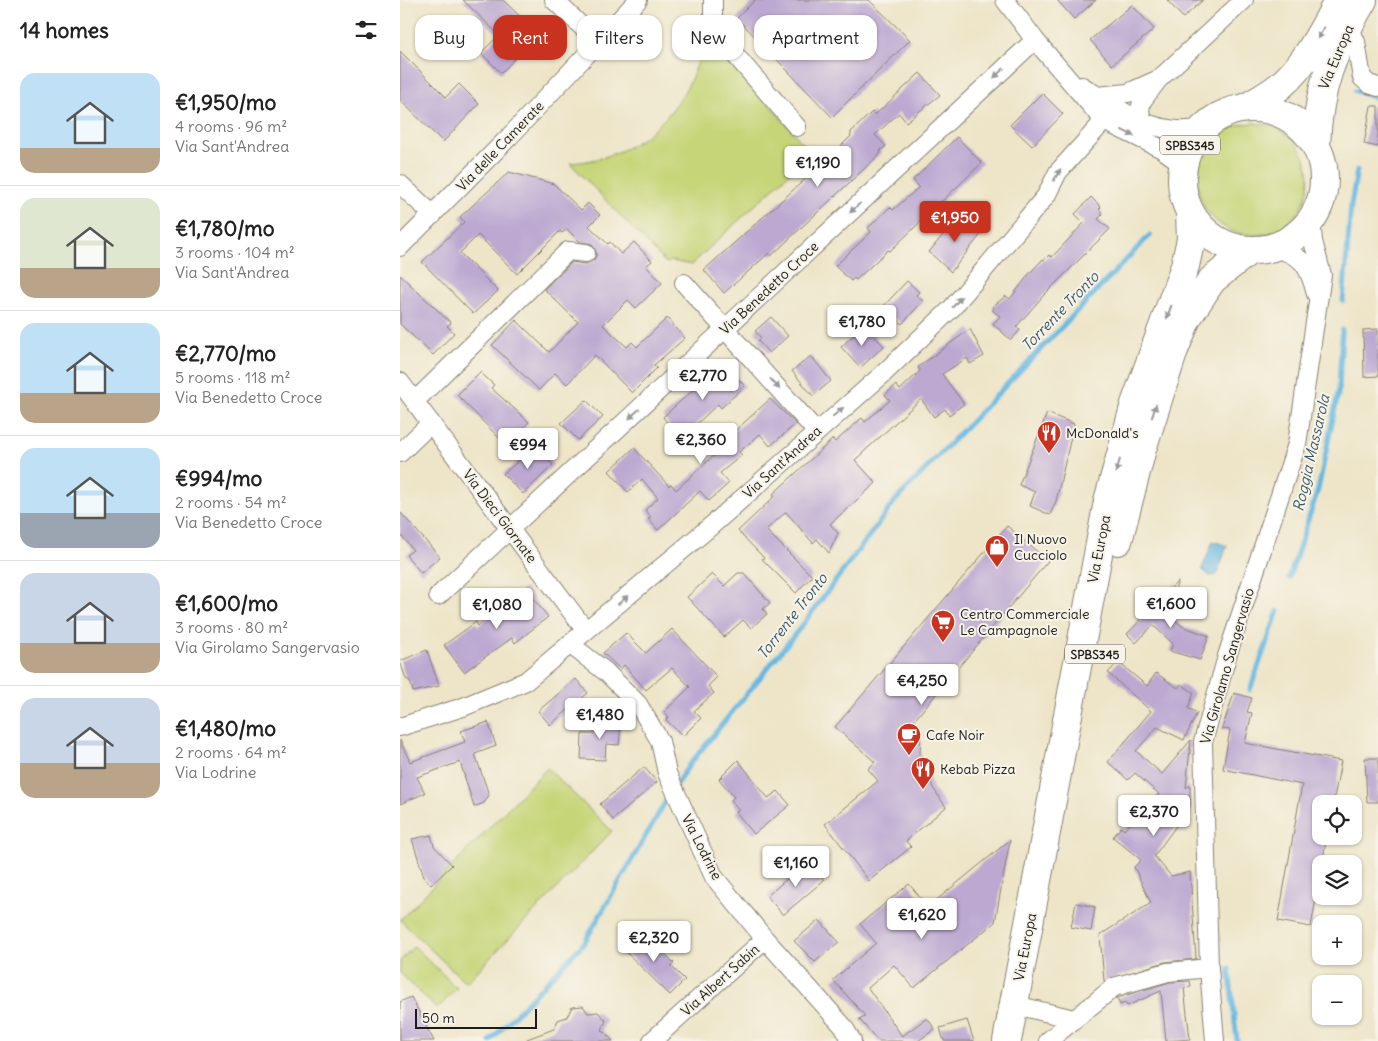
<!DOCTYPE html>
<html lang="en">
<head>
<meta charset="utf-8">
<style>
  body { margin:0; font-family:Delius,sans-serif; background:#f6f6f6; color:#222; height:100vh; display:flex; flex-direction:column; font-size:19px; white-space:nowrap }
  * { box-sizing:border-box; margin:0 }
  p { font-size:16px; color:#767676 }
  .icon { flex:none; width:28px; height:28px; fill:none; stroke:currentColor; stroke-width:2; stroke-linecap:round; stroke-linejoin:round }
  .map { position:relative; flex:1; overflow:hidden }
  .side { display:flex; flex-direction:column; background:#fff; width:400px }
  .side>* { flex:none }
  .hud { position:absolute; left:15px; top:15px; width:475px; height:45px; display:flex; gap:10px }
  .tools { position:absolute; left:912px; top:795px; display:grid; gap:10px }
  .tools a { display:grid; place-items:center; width:50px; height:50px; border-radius:10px; background:#fff; box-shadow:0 1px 4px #0004; font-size:25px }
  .scale { position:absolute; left:15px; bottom:12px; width:122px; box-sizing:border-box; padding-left:5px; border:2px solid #1c1c1c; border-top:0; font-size:14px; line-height:18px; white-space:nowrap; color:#1c1c1c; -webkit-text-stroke:4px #f7f3e8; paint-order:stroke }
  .price { position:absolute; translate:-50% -42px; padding:0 11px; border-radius:5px; background:#fff; color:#222; font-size:16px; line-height:32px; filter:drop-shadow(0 1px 2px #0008) }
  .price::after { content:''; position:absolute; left:50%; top:30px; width:15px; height:11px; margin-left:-8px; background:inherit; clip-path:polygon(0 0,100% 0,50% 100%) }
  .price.active { background:#c8321e; color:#fff }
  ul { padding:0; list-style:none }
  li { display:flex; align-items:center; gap:15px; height:125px; padding:0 20px }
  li+li { border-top:1px solid #e0e0e0 }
  li span { display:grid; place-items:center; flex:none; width:140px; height:100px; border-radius:15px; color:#555 }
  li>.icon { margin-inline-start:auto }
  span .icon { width:60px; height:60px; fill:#fffc; stroke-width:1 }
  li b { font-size:21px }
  h2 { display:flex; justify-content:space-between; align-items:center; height:60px; padding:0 20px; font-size:21px }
  .chip { padding:0 18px; border-radius:15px; background:#fff; box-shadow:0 1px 4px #0004; font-size:18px; line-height:45px }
  .chip.active { background:#c8321e; color:#fff }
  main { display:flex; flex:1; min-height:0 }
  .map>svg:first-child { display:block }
  .green { fill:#c6d577; stroke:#71784a }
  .water { fill:#66b8e2; stroke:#416a7f }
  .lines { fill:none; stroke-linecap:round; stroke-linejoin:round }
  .stream { stroke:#66b8e2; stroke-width:5 }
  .building { fill:#bca8d1 }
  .street-casing { stroke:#858072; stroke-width:20 }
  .primary-casing { stroke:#858072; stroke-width:30 }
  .street { stroke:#fff; stroke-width:18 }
  .primary { stroke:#fff; stroke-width:28 }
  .oneway { fill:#999 }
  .labels { text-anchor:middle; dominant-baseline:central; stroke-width:4; stroke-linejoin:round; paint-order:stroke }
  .shield { fill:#f7f3e8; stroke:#5e5c59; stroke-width:1 }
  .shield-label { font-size:12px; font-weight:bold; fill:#1c1c1c }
  .street-label { font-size:14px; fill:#1c1c1c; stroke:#f7f3e8 }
  .poi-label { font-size:14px; fill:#1c1c1c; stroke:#f7f3e8; text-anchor:start }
  .water-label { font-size:15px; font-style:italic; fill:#3a5a6b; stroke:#f7f3e8 }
</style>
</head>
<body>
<main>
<section class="side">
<h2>14 homes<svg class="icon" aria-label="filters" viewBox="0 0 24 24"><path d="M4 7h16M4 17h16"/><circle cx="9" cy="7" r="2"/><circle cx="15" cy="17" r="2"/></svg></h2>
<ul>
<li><span style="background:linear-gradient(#bfe0f5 75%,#b9a48a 0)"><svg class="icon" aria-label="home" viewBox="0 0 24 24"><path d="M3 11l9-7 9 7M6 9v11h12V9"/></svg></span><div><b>€1,950/mo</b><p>4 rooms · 96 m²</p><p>Via Sant'Andrea</p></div></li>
<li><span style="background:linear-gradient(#dfe7d0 70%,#b9a48a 0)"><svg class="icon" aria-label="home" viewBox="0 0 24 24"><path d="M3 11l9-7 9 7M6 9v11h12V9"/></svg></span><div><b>€1,780/mo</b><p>3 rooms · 104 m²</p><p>Via Sant'Andrea</p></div></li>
<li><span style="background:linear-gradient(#bfe0f5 70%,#b9a48a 0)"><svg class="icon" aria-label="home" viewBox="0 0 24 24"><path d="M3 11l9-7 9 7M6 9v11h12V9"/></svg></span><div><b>€2,770/mo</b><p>5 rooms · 118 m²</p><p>Via Benedetto Croce</p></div></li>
<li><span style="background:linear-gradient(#bfe0f5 65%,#9aa5b1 0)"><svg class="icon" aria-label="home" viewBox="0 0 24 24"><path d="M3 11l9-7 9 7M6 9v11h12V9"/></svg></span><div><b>€994/mo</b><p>2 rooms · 54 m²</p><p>Via Benedetto Croce</p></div></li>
<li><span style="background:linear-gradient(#c9d6e8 70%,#b9a48a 0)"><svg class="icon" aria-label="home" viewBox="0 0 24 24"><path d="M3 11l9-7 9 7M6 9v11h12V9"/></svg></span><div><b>€1,600/mo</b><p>3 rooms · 80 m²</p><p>Via Girolamo Sangervasio</p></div></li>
<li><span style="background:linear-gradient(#c9d6e8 65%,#b9a48a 0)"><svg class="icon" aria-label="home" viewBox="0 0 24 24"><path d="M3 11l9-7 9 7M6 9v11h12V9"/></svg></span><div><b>€1,480/mo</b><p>2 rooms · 64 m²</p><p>Via Lodrine</p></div></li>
</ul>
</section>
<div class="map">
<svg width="978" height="1041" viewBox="0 0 978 1041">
  <rect width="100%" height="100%" fill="#f7f3e8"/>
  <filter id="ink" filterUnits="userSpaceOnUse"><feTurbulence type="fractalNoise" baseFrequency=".02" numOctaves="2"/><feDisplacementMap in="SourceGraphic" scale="10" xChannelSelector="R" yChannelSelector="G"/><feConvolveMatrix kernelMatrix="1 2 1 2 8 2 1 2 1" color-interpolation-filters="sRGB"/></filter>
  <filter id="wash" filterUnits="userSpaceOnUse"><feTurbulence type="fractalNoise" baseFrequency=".0096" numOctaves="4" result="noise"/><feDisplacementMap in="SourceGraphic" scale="20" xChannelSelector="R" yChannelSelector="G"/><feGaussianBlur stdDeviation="1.12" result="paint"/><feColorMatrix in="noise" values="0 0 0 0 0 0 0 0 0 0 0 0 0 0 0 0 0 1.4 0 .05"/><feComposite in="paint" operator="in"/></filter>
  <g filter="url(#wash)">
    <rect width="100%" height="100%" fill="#eee5c8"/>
    <path class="green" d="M306,32L411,153L291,265L272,261L266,263L170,163C244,159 293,103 306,32Z
      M797 179a56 56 0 1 1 112 0a56 56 0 1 1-112 0Z
      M147,768L212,831L66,983L0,920Z
      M14,946L57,988L37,1009L0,973V961Z"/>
    <path class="water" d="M813,541L827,546L817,575L810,576L802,569Z"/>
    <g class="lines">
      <path class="stream" d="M955,91L978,99
        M943,301L951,205L957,170
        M889,578L918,490L939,389L942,330
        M850,690L878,611
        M277,783L290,764L404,623L495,501L750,235
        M829,969L837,1041
        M90,1041L184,943L271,792"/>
    </g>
    <g id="blocks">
      <path class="building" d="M63,0H103L128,24L118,34L128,45L101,73L81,53L99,35Z
        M355,0H469L510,40L432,117L337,18Z
        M657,0H696L674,19Z
        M767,0H803L783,18Z
        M732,5L754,29L712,65L690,40Z
        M0,51L46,97L59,84L79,104L43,142L0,100Z
        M520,73L540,95L506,122L499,113L475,135L486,146L480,151L481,153L371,256L369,253L324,293L304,270L430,157L451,136V132L472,112L475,115Z
        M642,93L663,114L632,146L610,125Z
        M971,106H978V147L964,144Z
        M557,137L582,163L490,251L488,250L456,280L454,278L451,281L435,266L471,232L468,228L490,207L493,210L519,187L513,180Z
        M109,172L154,184L181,210L188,203L200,215L189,226L208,244L210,242L221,254L234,242L252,261L246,266L262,283L236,308L228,300L203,325L227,347L232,342L237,347L267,318L285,338L254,365L257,368L232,393L195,355L167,384L155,373L139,390L92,345L116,320L149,352L178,322L144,289L172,262L185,264L194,260L197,254L192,244L180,242L167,229L162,233L160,231L117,274L78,235L60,253L98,291L73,314L22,262L64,222L60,217Z
        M691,197L701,207L699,209L703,214L698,219L710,229L643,296L616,327L620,330L611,340L593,324L600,316L593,311V306L606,296L610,299L630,273L643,259L644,260L649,255L652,257L684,223L675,214Z
        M559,215L582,233L551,272L529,252Z
        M0,275L51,323L47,326L54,333L33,355L0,324Z
        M507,281L519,292L516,295L523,301L502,324L496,318L494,320L481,309Z
        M371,317L388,336L369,353L358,341L361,338L355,331Z
        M461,328H466L484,346L460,368L441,347Z
        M570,329L584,356L570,364L567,358L542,374L564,404L549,415L545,409L534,417L521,399L455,460L476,483L430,524L438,533L429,553L417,539L413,543L386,512L366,530L412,576L396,593L362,559L364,558L338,531L375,496L373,494L433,439L435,442L462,418L465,422L490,400L485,395L496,385L500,390L520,371L518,367Z
        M978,329V376L964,377L963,330Z
        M411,356L431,381L413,396L392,371Z
        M323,363L345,386L321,408L318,404L277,442L266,430L270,426L263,417Z
        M80,372L94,385L91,388L129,422L107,446L57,395Z
        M370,399L396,424L370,446L360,434L339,452L342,455L320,473L329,483L309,501L300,491L258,530L248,519L251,517L245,510L258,498L242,479L228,492L209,471L234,448L269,486L271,484L276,490L321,449L315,443L334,427L336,430Z
        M186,400L203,417L178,440L161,423Z
        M647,413L674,424L656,501L650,515L630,506L635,492L619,485Z
        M136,446L153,465L123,494L103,474Z
        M0,512L40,557L21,573L6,555L13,550L0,534Z
        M607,526L648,561L511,724L521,732L520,753L533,788L546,807L506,841L511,847L469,881L425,824L478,781L468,769L475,762L435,727Z
        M338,573H344L370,603L363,609L367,614L351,628L343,620L324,637L287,597L312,574L324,586Z
        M778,581L767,613L782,626L809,636L800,660L770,651L773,644L753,625L736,643L727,634Z
        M125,588L148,617L115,643L112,638L64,672L44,645L76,622L78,626Z
        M272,629L317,677L308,686L314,693L294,711L301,718L283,736L266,720L269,717L264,712L290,687L272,668L246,690L224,665L220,669L203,653L226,633L246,653Z
        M27,650L39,686L13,692L10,681L6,679L0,661Z
        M718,662L747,686L756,673L778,688L781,684L794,693L788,708L797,713L784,740L757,727L736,751L762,774L791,740L786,788L790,785V807L754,856L771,876L790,872L796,959L765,962L704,981L700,935L751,903L734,867L741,860L713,837L721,827L724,830L759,794L735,773L728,780L708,762L751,711L708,673Z
        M176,679L188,693L150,725L138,711Z
        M834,693L852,698L847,712L852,713L845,743L941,761L933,804H921V836H927L911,927L878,921L902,785L823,769L830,730L822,729Z
        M194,720L221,722L219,745L206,744L205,760L181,759L182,734H194Z
        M88,722L96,746L75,754L89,795L84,803L74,807L60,762L17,777L25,793L0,804V740L10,762L65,742L61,731Z
        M965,758H978V802H967Z
        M338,760L368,798L378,791L390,805L354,834L336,812L339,810L331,800L334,797L319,779Z
        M244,767L257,782L213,820L200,804Z
        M31,835L34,846L52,865L31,885L24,877L12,839Z
        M610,840L595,922L514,988L494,965L468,988L502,1036L527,1018L535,1029L518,1041H478L459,1019L465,1016L433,980L476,943L460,924L509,884L528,907Z
        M408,861L424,880L383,915L367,896Z
        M676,903L695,907L691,931L671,927Z
        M419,920L439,942L415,962L394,941Z
        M237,932L251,946L254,942L274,963L271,966L285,980L270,995L222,948Z
        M790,981L791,987L784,988L790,1039L766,1041L761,991L727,1006L725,1003L720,1005L717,998L770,982Z
        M11,997L34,1041H0V1002Z
        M183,1006L188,1013L198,1012L206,1020L202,1030L213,1041H127V1039L154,1029L158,1020L167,1017L172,1007Z
        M567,1020L574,1041H544L540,1028Z"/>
    </g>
  </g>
  <g filter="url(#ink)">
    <use href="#blocks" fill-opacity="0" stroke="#858072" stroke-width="1"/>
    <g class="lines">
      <defs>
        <path id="street" d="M154,0L198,42
          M313,0V29L397,127
          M605,0L635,40L704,121L762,149L783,164
          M289,25L313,29
          M949,26L956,42L962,78L969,84L978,87
          M682,86C718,109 757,139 802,128
          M697,96L728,93L757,80
          M742,121L740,110L742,101L758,80L844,0
          M0,184L33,215
          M0,247L110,136L238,0
          M872,247C903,256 908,263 916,294
          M284,283L416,431
          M0,382L186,631
          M15,401L168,251L186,253
          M0,453L31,423
          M38,596L635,40
          M171,645L206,672L238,704L260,741L267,773L314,877L365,939L443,1026L452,1041
          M0,727L63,707L126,681L311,526L483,374L552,308L646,196L658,172L704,121
          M628,1008L674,1019
          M252,1041L365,939
          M648,1041L714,987L768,972L809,968
          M815,1041L809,968L803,742L828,653L897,444L922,275L913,241L911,220"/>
        <path id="primary" d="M847,107C858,101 870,94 880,86C907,63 922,31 939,0
          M782 179a71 71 0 1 1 142 0a71 71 0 1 1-142 0Z
          M916,146C918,85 933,52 963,0
          M718,541L742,449L774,350L787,318L812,280L850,250
          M607,1041L708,501L735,404L785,266L791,239L790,213"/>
      </defs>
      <use href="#street" class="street-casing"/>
      <use href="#primary" class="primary-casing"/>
      <use href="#street" class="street"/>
      <use href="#primary" class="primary"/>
    </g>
    <defs><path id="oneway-solid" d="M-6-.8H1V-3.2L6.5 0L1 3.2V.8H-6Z" transform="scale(1.25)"/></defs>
    <g class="oneway">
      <use href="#oneway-solid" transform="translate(921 33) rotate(119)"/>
      <use href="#oneway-solid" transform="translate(599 73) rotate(137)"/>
      <use href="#oneway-solid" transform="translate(728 133) rotate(26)"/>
      <use href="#oneway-solid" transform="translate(657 175) rotate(-59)"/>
      <use href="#oneway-solid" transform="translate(455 208) rotate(137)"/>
      <use href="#oneway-solid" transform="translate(557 302) rotate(-50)"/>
      <use href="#oneway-solid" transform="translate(769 312) rotate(110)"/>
      <use href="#oneway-solid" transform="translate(375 384) rotate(48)"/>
      <use href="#oneway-solid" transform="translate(754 411) rotate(-72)"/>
      <use href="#oneway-solid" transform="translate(438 412) rotate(-40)"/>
      <use href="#oneway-solid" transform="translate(234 414) rotate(137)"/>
      <use href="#oneway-solid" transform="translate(718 466) rotate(106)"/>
      <use href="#oneway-solid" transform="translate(223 600) rotate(-40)"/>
    </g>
  </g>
  <defs>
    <symbol id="restaurant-pin" viewBox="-11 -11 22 30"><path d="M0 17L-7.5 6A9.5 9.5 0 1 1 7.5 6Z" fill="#c8321e" stroke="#f7f3e8"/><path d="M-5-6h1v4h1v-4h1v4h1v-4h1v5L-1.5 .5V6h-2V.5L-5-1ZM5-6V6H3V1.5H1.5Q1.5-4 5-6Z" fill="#fff"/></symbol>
    <symbol id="shop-pin" viewBox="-11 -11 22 30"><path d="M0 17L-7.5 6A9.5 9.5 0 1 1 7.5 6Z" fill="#c8321e" stroke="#f7f3e8"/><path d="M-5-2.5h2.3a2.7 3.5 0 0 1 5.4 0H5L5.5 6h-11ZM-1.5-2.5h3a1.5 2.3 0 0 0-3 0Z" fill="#fff"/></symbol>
    <symbol id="supermarket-pin" viewBox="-11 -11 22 30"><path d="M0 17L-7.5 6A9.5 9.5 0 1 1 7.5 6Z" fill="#c8321e" stroke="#f7f3e8"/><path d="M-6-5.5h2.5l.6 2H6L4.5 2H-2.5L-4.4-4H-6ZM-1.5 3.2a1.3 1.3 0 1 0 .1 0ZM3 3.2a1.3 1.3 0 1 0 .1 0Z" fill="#fff"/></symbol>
    <symbol id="cafe-pin" viewBox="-11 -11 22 30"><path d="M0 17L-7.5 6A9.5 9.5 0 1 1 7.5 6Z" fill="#c8321e" stroke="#f7f3e8"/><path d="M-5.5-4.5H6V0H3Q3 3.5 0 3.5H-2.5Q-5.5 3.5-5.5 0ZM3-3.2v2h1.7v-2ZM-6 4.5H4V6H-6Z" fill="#fff"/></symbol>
  </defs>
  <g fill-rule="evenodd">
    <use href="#restaurant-pin" x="635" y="419" width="28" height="38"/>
    <use href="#shop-pin" x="583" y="533" width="28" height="38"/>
    <use href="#supermarket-pin" x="529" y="608" width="28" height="38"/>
    <use href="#cafe-pin" x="495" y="721" width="28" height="38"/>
    <use href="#restaurant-pin" x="509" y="755" width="28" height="38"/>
  </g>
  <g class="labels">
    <g class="shield">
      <rect x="760" y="135.5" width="60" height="19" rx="4"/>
      <rect x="665" y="644.5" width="60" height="19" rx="4"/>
    </g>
    <g class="shield-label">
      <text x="790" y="145">SPBS345</text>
      <text x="695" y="654">SPBS345</text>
    </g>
    <g class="street-label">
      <text transform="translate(936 57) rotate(-67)">Via Europa</text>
      <text transform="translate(100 146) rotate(-46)">Via delle Camerate</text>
      <text transform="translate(369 288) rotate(-43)">Via Benedetto Croce</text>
      <text transform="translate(382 462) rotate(-42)">Via Sant'Andrea</text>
      <text transform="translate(100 516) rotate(53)">Via Dieci Giornate</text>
      <text transform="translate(699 549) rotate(-79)">Via Europa</text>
      <text transform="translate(827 666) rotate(-74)">Via Girolamo Sangervasio</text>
      <text transform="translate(302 847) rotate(63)">Via Lodrine</text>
      <text transform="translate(625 947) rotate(-79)">Via Europa</text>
      <text transform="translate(320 980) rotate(-42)">Via Albert Sabin</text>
    </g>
    <g class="poi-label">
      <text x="666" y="433">McDonald's</text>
      <text x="614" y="539">Il Nuovo<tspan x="614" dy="16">Cucciolo</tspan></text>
      <text x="560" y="614">Centro Commerciale<tspan x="560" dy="16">Le Campagnole</tspan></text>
      <text x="526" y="735">Cafe Noir</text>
      <text x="540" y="769">Kebab Pizza</text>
    </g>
    <g class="water-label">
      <text transform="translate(660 311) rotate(-46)">Torrente Tronto</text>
      <text transform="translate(911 453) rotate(-77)">Roggia Massarola</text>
      <text transform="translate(392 616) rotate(-52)">Torrente Tronto</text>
    </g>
  </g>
</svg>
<div class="tools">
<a><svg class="icon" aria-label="locate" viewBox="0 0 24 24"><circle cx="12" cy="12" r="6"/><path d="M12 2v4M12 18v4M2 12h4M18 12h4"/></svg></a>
<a><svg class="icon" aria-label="layers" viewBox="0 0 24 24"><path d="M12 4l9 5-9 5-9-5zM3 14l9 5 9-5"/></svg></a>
<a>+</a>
<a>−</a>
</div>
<div class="scale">50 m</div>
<b class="price" style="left:418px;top:188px">€1,190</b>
<b class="price active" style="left:555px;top:243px">€1,950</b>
<b class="price" style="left:462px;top:347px">€1,780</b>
<b class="price" style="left:303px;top:401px">€2,770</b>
<b class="price" style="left:301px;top:465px">€2,360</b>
<b class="price" style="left:128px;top:470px">€994</b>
<b class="price" style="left:771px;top:629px">€1,600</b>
<b class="price" style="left:97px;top:630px">€1,080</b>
<b class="price" style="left:522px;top:706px">€4,250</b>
<b class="price" style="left:200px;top:740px">€1,480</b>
<b class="price" style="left:754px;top:837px">€2,370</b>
<b class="price" style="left:396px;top:888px">€1,160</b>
<b class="price" style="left:522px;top:940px">€1,620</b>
<b class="price" style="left:254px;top:963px">€2,320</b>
<div class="hud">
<a class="chip">Buy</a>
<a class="chip active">Rent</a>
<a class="chip">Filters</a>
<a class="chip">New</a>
<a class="chip">Apartment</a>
</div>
</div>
</main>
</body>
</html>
